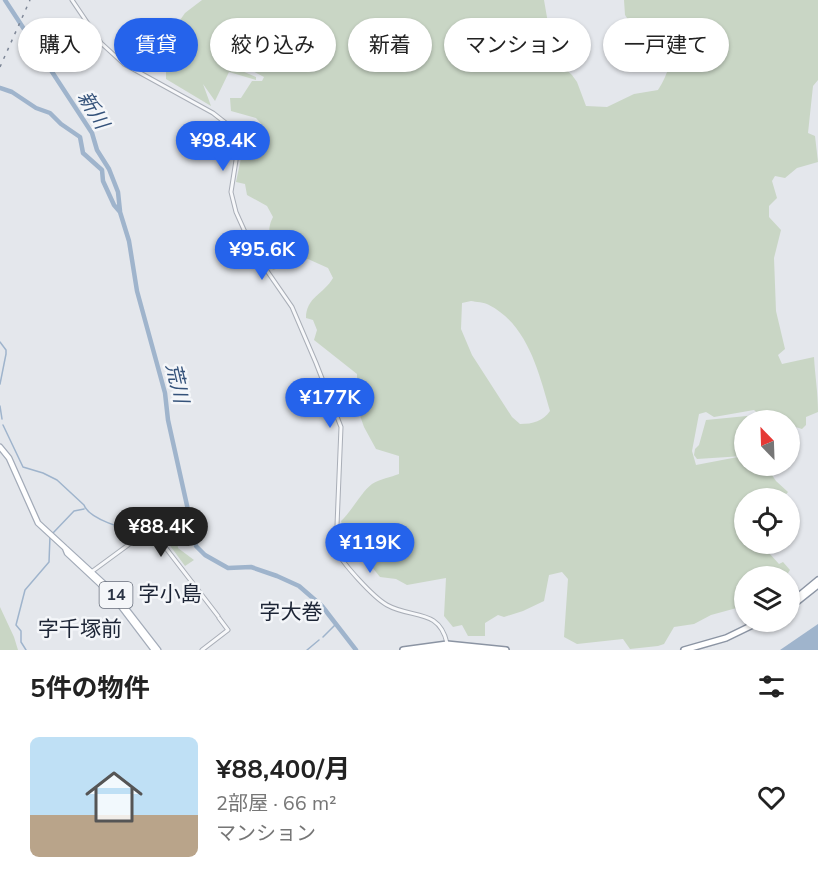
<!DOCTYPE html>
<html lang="ja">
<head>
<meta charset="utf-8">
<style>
  body { margin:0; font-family:"Nunito Sans","Noto Sans JP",sans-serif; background:#f2f2f2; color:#222; height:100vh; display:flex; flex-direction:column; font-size:22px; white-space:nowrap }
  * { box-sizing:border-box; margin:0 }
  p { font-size:20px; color:#767676 }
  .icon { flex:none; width:33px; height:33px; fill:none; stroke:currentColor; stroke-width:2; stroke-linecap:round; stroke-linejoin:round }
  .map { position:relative; height:650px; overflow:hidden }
  .panel { display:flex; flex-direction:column; background:#fff; flex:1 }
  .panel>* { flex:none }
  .top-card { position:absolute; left:18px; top:18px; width:783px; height:54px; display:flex; gap:12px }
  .needle { width:39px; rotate:337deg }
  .controls { position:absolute; left:734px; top:410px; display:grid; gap:12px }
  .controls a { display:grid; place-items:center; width:66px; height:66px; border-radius:50%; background:#fff; box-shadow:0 2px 4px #0004; font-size:30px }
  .price { position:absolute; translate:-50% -51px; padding:0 14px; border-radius:21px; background:#2563eb; color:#fff; font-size:20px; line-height:39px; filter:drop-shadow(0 2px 3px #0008) }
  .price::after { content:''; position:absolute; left:50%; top:36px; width:18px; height:14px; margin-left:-9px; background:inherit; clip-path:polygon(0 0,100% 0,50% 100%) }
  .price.active { background:#222; color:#fff }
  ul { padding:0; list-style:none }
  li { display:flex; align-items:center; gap:18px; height:150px; padding:0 30px }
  li span { display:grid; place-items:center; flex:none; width:168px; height:120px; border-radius:9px; color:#555 }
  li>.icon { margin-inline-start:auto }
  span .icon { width:72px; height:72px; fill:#fffc; stroke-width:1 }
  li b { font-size:26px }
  h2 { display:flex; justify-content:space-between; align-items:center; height:72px; padding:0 30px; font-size:26px }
  .pill { padding:0 21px; border-radius:27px; background:#fff; box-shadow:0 2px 4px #0004; font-size:21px; line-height:54px }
  .pill.active { background:#2563eb; color:#fff }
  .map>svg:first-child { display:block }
  .green { fill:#c9d6c5; fill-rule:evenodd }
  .water { fill:#9fb4cc }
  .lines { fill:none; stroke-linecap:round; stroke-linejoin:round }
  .stream { stroke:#9fb4cc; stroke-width:1.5 }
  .river { stroke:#9fb4cc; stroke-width:4.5 }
  .minor-casing { stroke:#a9aeb7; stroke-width:5 }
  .major-casing { stroke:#a3abb8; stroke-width:7 }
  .highway-casing { stroke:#8b94a3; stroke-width:8 }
  .minor { stroke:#f7f8fa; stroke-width:3 }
  .major { stroke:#fff; stroke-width:4.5 }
  .highway { stroke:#fff; stroke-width:5 }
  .rail { stroke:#7d8696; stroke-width:1.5; stroke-dasharray:3 6; stroke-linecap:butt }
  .labels { text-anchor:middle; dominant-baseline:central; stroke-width:5; stroke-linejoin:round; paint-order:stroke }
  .shield { fill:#f4f6f9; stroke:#676e7b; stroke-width:1.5 }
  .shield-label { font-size:16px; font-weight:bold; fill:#2b3445 }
  .water-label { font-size:20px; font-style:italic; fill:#34527a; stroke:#f4f6f9 }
  .quarter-label { font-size:21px; fill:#1d2536; stroke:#f4f6f9 }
</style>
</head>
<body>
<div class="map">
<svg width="818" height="650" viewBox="0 0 818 650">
  <rect width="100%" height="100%" fill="#e4e7ec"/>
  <path class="green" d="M202,0H544L554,58L572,75L577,82L586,106L607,107L634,94L658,90C671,71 674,48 672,25L646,26L629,21L625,15L624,0H818V80L813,86L808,133L815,136L818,162L797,168L785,178L775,176L772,181L777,198L769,206V217L781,230L774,258L776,311L785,349L778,355L782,364L814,357C815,376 818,392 818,412L806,417V425L802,429L789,425V420L763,418L754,410L714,417L706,412L699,414L692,451L696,465L743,456L697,459L694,455L695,449L699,445L706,420L757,415L762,420H744V465H765L776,481L788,492L783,498H744V543H760L779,564L783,562L790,570L786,576H744V606L711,615L694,624L674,627L664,644L658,646L630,649L623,639L577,644L564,637L568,579L562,572L549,575L544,601L523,611L504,617L498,615L485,623V636H468L462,625L453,627L444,616L446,578L407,585L396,579L380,577L367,561L354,550L356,534L345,535L341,521C352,511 362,491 372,484C380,479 391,477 399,474V456L376,449L364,427L358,410L357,374L314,340L317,330L313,320L306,318C306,297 324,294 333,278L328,268L308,259L273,270C265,259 264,254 268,242C271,231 267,229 273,217L267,206L247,195L245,184L236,182L244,144L263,126L256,118L231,111L230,98H241L252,81H262L264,77L243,66L241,53L242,42L226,50L239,46L242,71L256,77V80L229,72L215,101L203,84L211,106L166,79V55L176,37L178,23L185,13ZM471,301C476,302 484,302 489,305C528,325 539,373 550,411C543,421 533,424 520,424L512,417L472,355L461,329L462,303Z
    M176,528L178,548L194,560L185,566L160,532Z
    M0,607L14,637L18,650H0Z"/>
  <path class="water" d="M818,624V650H780Z"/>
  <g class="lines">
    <path class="stream" d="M0,342L6,350V354L0,384
      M0,406L2,419
      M3,425L23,467L43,473L57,480L84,505C89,519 125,530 140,531C146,532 153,530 159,529
      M180,526L193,523
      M53,533L74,511L84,509
      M323,637L335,625
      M26,650L21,642V631L16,625L25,590L49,562L50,536
      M307,650L319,640"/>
    <path class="river" d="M5,0L92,133L97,150L109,169L118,192L120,211
      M0,88L12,92L36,108L50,113L61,124L80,137L83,153L102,170L103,181L114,205L120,212L129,241L137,291L165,393L168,420L196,546L205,555L228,568L251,567L277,576L299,586L322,606L356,650"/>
    <defs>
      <path id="minor" d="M72,0L101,43L124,64L213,113L227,124L234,134L237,154L231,192L236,212L254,252L292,307L316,363L341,427L336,550C343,564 373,597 387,605C412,619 439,608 447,643
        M90,573L139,537L155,534L218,616
        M202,650L228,630L219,618"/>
      <path id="major" d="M0,447L9,458L38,523L113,592L158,650
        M65,548L67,553L113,596L154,650"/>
      <path id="highway" d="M789,604L818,580
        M789,608L818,585
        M403,650L447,644L506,650
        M420,650L448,648L479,650
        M684,650L726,638L761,621"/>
    </defs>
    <use href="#minor" class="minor-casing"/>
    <use href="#major" class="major-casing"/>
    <use href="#highway" class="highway-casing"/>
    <use href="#minor" class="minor"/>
    <use href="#major" class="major"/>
    <use href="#highway" class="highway"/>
    <path class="rail" d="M0,67L30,0"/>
  </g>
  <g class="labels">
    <rect class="shield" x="99.5" y="582" width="33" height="26" rx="4.5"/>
    <g class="shield-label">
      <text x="116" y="595">14</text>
    </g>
    <g class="water-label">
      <text transform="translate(93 110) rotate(59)">新川</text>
      <text transform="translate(177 383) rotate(77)">荒川</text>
    </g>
    <g class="quarter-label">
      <text x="170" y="594">字小島</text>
      <text x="291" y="612">字大巻</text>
      <text x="80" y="629">字千塚前</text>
    </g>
  </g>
</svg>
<div class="controls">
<a><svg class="needle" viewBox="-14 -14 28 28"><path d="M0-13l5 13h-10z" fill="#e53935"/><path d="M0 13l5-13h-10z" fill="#767676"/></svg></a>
<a><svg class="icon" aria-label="locate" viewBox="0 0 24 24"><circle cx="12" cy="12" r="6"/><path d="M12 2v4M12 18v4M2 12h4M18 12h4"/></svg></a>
<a><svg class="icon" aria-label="layers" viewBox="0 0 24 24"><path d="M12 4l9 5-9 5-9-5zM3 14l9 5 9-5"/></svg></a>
</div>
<b class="price" style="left:223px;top:172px">¥98.4K</b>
<b class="price" style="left:262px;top:281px">¥95.6K</b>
<b class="price" style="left:330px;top:429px">¥177K</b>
<b class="price active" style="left:161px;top:558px">¥88.4K</b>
<b class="price" style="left:370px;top:574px">¥119K</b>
<div class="top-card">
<a class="pill">購入</a>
<a class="pill active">賃貸</a>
<a class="pill">絞り込み</a>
<a class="pill">新着</a>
<a class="pill">マンション</a>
<a class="pill">一戸建て</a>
</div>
</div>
<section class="panel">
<h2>5件の物件<svg class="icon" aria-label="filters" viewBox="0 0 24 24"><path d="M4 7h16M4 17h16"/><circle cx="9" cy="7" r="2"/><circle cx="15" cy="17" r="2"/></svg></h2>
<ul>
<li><span style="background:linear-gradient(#bfe0f5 65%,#b9a48a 0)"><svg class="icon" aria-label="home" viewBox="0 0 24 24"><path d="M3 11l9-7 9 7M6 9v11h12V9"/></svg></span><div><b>¥88,400/月</b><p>2部屋 · 66 m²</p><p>マンション</p></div><svg class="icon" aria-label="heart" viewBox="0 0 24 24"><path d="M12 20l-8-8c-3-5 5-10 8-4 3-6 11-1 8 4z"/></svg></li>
</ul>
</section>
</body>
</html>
